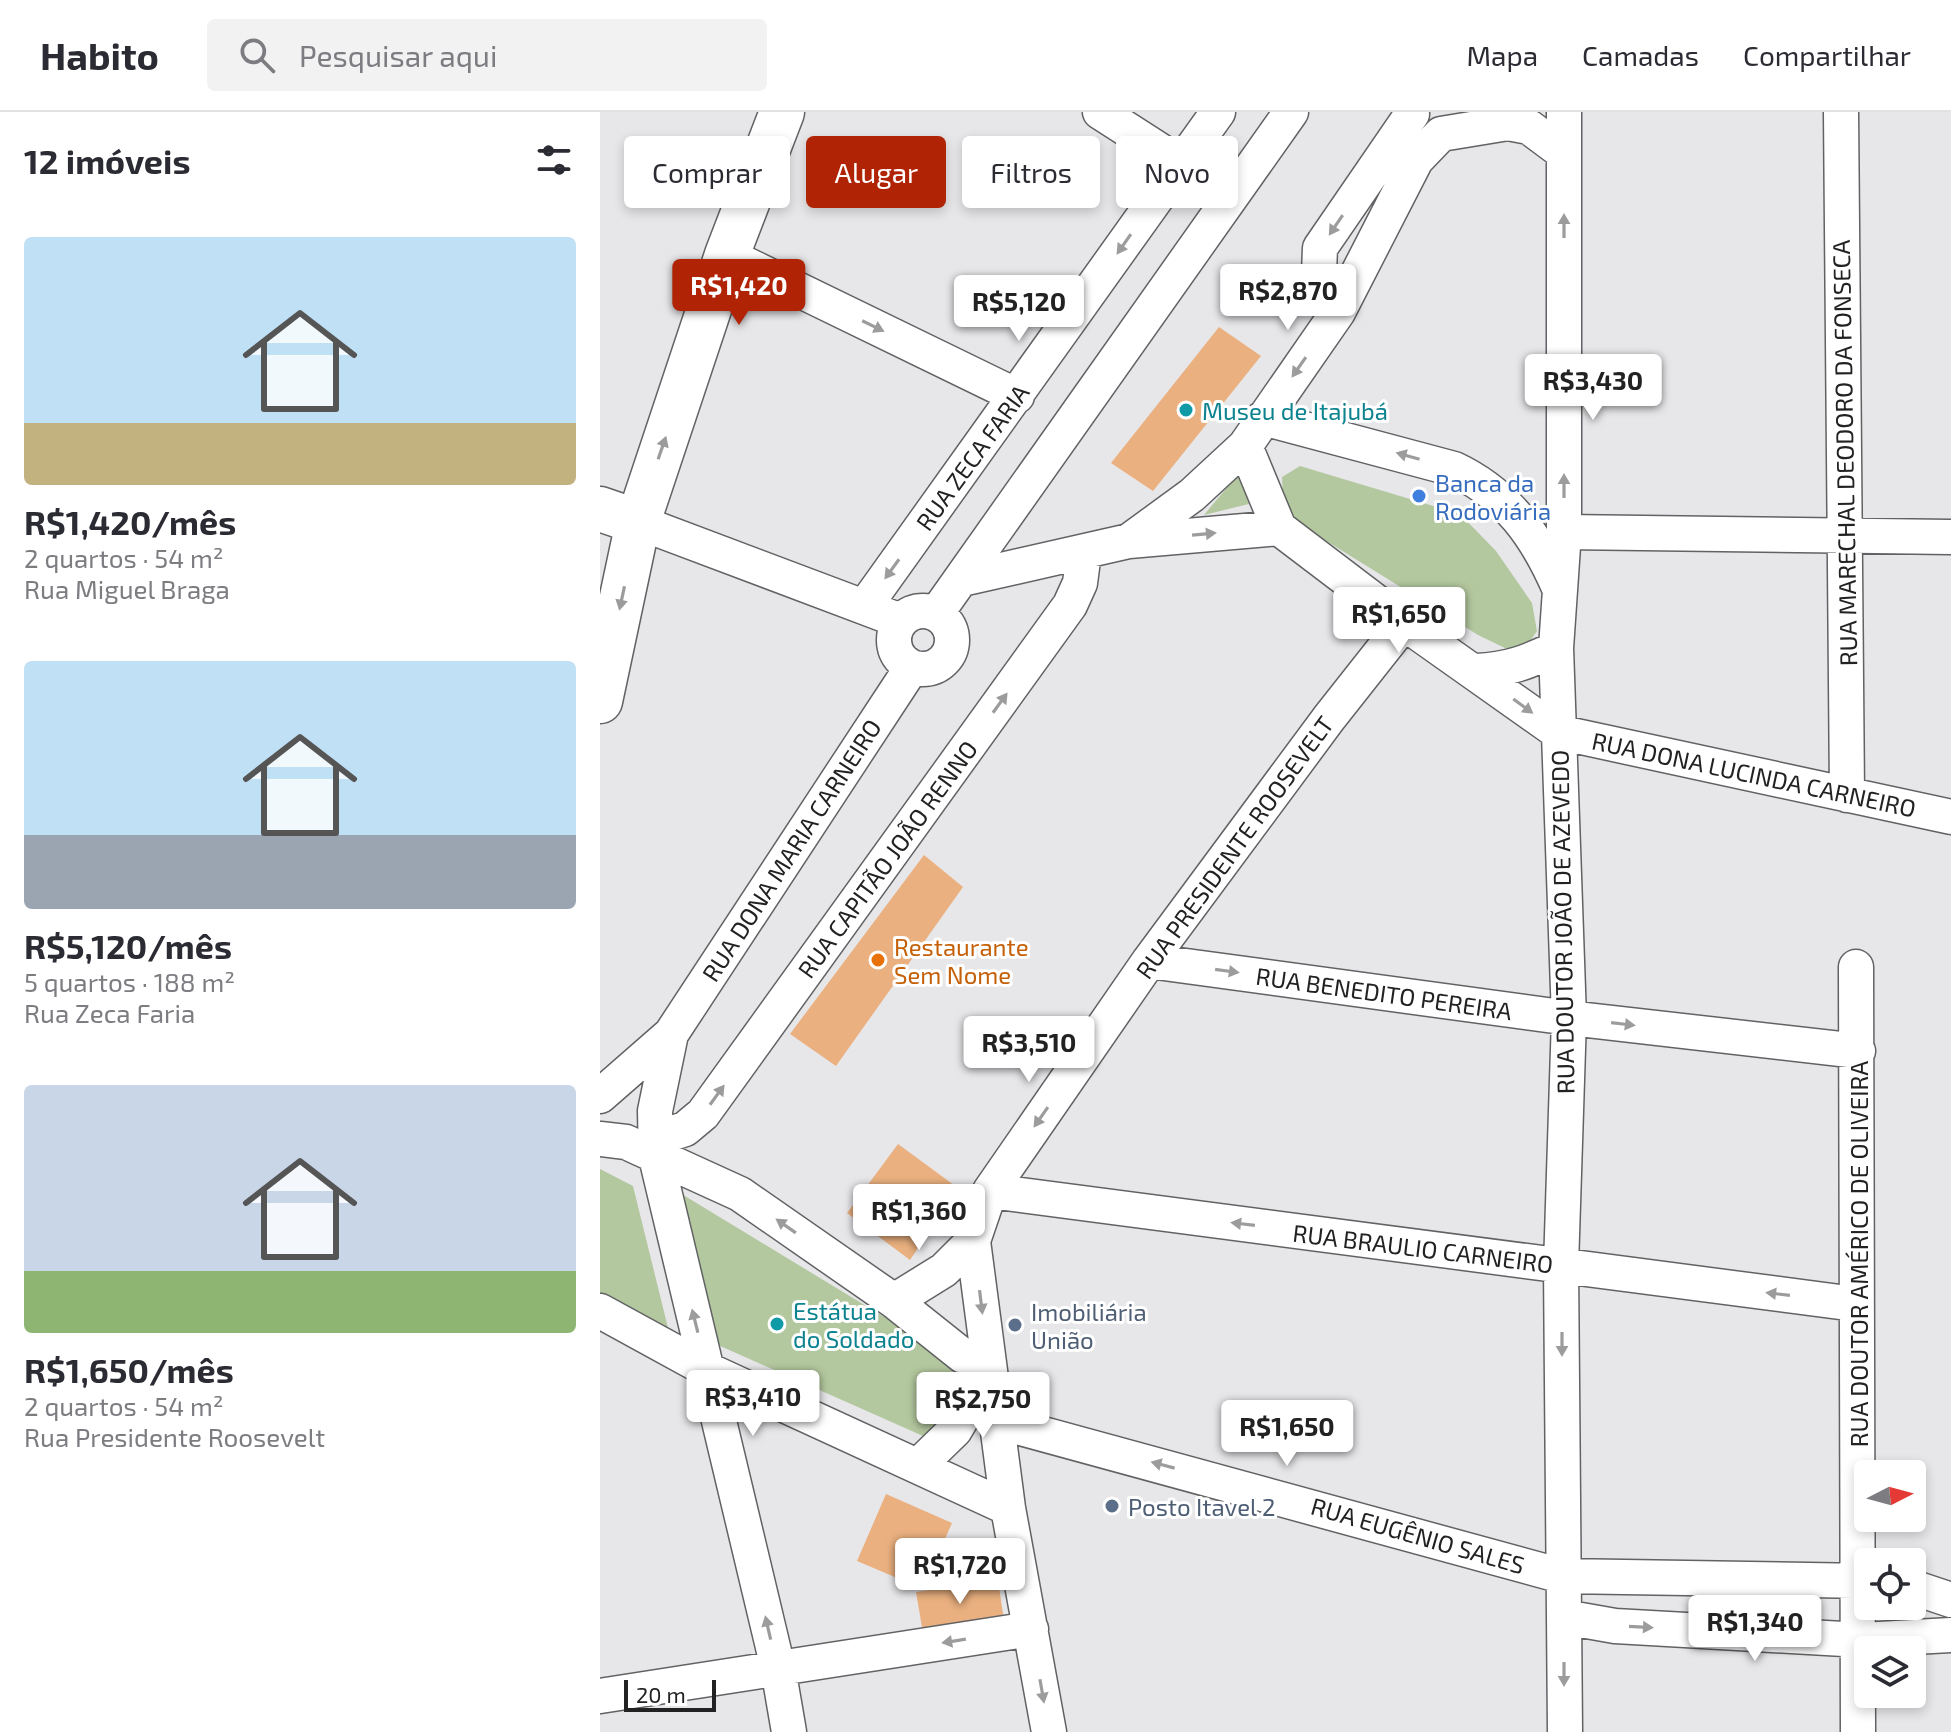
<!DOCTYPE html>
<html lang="pt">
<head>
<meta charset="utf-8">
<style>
  body { margin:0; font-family:"Exo 2",sans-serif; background:#f2f2f3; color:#2b2b33; height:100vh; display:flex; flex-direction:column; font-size:30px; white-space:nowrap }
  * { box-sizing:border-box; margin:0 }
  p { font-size:26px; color:#7c7c81 }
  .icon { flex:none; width:44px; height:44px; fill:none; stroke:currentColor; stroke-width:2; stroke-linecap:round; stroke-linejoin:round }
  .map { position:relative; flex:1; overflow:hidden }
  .drawer { display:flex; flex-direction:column; background:#fff; width:600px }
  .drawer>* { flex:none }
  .hud { position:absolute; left:24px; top:24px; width:760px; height:72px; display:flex; gap:16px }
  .needle { width:52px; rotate:84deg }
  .controls { position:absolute; left:1254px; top:1348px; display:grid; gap:16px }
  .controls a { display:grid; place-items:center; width:72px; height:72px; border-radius:8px; background:#fff; box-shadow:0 4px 12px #0003; font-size:40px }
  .scale { position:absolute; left:24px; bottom:20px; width:92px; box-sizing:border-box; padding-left:8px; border:4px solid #222223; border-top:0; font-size:22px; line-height:28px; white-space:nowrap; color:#222223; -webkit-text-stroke:6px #fff; paint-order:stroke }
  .price { position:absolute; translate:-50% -68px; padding:0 18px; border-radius:8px; background:#fff; color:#222; font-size:26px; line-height:52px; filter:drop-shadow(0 2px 4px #0008) }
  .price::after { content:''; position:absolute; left:50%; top:48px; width:24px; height:18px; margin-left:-12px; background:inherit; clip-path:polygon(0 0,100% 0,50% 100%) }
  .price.selected { background:#b02305; color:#fff }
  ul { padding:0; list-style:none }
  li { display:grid; align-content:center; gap:16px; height:424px; padding:0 24px }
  li span { display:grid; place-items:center; height:248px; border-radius:8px; color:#555 }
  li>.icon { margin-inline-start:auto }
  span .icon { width:144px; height:144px; fill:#fffc; stroke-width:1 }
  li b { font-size:34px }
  h2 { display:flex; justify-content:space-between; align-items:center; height:96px; padding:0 24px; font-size:34px }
  .chip { padding:0 28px; border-radius:8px; background:#fff; box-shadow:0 4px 12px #0003; font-size:28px; line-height:72px }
  .chip.selected { background:#b02305; color:#fff }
  header { display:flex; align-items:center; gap:48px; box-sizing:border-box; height:112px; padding:0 40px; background:#fff; border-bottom:2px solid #e1e1e2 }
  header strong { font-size:38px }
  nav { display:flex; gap:44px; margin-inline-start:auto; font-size:28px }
  .search { width:560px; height:72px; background:#f2f2f3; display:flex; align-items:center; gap:20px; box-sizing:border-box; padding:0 28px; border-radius:8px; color:#7c7c81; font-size:30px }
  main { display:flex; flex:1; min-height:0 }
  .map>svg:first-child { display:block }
  .green { fill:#b4c89f }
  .building { fill:#eab07f }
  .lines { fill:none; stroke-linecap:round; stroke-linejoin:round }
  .minor-casing { stroke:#616264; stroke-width:37 }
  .major-casing { stroke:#616264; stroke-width:47 }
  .minor { stroke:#fff; stroke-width:34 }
  .major { stroke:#fff; stroke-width:44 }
  .oneway { fill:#9c9c9c }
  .culture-dot { fill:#0f9aa8; stroke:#fff; stroke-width:3 }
  .shop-dot { fill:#3f7fe0; stroke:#fff; stroke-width:3 }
  .food-dot { fill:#e8710a; stroke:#fff; stroke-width:3 }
  .service-dot { fill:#5c6f8a; stroke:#fff; stroke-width:3 }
  .labels { text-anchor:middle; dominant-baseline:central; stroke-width:6; stroke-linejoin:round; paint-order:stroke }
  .culture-label { font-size:24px; fill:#0d838f; stroke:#fff; text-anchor:start }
  .street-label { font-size:24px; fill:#222223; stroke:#fff }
  .shop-label { font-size:24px; fill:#366cbe; stroke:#fff; text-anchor:start }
  .food-label { font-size:24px; fill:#c56008; stroke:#fff; text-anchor:start }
  .service-label { font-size:24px; fill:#4e5e75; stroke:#fff; text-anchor:start }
</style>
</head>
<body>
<header>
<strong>Habito</strong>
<div class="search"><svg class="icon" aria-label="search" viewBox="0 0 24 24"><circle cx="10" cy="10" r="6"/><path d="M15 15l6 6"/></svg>Pesquisar aqui</div>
<nav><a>Mapa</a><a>Camadas</a><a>Compartilhar</a></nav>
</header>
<main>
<section class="drawer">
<h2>12 imóveis<svg class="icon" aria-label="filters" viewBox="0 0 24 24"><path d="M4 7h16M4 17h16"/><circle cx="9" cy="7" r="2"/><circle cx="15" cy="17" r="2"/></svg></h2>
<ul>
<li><span style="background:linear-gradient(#bfe0f5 75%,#c2b280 0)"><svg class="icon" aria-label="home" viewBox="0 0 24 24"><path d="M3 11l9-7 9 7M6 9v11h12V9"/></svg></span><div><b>R$1,420/mês</b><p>2 quartos · 54 m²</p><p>Rua Miguel Braga</p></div></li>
<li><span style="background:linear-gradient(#bfe0f5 70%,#9aa5b1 0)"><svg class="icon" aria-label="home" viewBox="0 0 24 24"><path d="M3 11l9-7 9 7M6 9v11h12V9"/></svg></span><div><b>R$5,120/mês</b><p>5 quartos · 188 m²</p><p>Rua Zeca Faria</p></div></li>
<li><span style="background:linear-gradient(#c9d6e8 75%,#8fb573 0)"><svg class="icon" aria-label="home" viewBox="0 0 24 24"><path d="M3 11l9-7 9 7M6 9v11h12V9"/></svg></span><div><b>R$1,650/mês</b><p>2 quartos · 54 m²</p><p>Rua Presidente Roosevelt</p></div></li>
</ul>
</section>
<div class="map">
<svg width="1351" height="1620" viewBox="0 0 1351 1620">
  <rect width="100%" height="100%" fill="#e7e7ea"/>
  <path class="green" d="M700,354L860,402L896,439L932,491L937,519L928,532L909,538L878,523L699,412L683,388L682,365Z
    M644,355L657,390L604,403Z
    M0,1057L33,1074L70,1224L0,1188Z
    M80,1081L365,1254V1297L332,1328L118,1233Z"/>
  <path class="building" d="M619,215L661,244L553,379L511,351Z
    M324,743L363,775L236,954L190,922Z
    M298,1032L358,1076L310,1148L247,1101Z
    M286,1382L352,1411L323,1477L257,1449Z
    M398,1468L404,1509L323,1521L316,1480Z"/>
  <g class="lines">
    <defs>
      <path id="minor" d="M500,0L581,52
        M964,0V420L956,536L969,906L961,1154L965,1620
        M1241,0L1247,683
        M127,143L417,284
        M738,200L719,161L720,136L812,2
        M663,306L854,357C907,382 937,424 960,478
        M645,334L679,416L804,511L958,620L1351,705
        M38,410L301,509
        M964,420L1351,425
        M529,429L592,383L645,334L738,200L816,48L841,22L908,11L929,15L964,41
        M362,467L529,429L679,416
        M265,494L618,0
        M294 528a29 29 0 1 1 58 0a29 29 0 1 1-58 0Z
        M336,502L691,0
        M876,559C907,558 929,550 956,536
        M549,849L969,906L1258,939
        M1256,855L1258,1620
        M71,922L55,999L56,1045L178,1556L189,1620
        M0,984L71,922L312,555
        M0,1027L26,1030L140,1082L294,1189L363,1244L388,1251
        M55,1027L85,1017L103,1002L470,493L480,471L484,440
        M390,1079L1255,1192
        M373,1129L408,1396L449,1620
        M294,1189L344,1158L373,1129L390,1079L549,849L729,606L804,511
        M0,1199L108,1258L408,1396
        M395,1309L962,1464L1268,1469
        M319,1353L355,1318L389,1260
        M1312,1475L1351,1488
        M964,1505L1015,1514L1261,1528L1351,1523
        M0,1584L431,1517"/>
      <path id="major" d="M0,397L38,410
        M0,589L38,410L127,143L182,0"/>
    </defs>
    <use href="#minor" class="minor-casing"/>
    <use href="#major" class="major-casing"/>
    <use href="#minor" class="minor"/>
    <use href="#major" class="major"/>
  </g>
  <defs><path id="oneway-solid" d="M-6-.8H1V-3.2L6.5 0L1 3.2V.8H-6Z" transform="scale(2)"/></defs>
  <g class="oneway">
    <use href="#oneway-solid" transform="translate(736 113) rotate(124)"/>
    <use href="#oneway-solid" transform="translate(964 114) rotate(-90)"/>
    <use href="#oneway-solid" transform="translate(524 132) rotate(125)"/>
    <use href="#oneway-solid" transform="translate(273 214) rotate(26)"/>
    <use href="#oneway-solid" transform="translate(699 255) rotate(125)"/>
    <use href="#oneway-solid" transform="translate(62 336) rotate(-71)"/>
    <use href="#oneway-solid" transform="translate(808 344) rotate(-164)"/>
    <use href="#oneway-solid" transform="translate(964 374) rotate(-90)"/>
    <use href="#oneway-solid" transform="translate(604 422) rotate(-5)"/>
    <use href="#oneway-solid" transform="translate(292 457) rotate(126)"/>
    <use href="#oneway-solid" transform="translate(22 486) rotate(102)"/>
    <use href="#oneway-solid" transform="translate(400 591) rotate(-54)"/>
    <use href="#oneway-solid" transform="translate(923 594) rotate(36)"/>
    <use href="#oneway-solid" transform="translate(627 859) rotate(8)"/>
    <use href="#oneway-solid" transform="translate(1023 912) rotate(7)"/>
    <use href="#oneway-solid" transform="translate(117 983) rotate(-54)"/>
    <use href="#oneway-solid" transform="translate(441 1005) rotate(125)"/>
    <use href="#oneway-solid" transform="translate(643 1112) rotate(-173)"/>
    <use href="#oneway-solid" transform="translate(186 1114) rotate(-145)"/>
    <use href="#oneway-solid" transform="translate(1178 1182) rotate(-173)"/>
    <use href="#oneway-solid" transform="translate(381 1190) rotate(83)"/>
    <use href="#oneway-solid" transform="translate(95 1209) rotate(-104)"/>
    <use href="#oneway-solid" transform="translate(962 1232) rotate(90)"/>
    <use href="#oneway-solid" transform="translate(563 1353) rotate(-165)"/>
    <use href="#oneway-solid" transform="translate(1041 1515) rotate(3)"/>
    <use href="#oneway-solid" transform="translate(168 1516) rotate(-103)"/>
    <use href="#oneway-solid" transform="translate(354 1529) rotate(171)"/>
    <use href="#oneway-solid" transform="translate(964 1562) rotate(90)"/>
    <use href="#oneway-solid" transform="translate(442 1579) rotate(80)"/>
  </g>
  <g class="culture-dot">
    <circle cx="586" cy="298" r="8"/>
    <circle cx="177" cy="1212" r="8"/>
  </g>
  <circle class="shop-dot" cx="819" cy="384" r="8"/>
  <circle class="food-dot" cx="278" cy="848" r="8"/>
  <g class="service-dot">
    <circle cx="415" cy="1213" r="8"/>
    <circle cx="512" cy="1394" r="8"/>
  </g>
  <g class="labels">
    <g class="culture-label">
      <text x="602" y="298">Museu de Itajubá</text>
      <text x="193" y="1198">Estátua<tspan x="193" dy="28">do Soldado</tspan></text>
    </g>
    <g class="street-label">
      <text transform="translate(1244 341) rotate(-91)">RUA MARECHAL DEODORO DA FONSECA</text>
      <text transform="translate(372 345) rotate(-54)">RUA ZECA FARIA</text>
      <text transform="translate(1154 662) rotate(12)">RUA DONA LUCINDA CARNEIRO</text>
      <text transform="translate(634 735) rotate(-54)">RUA PRESIDENTE ROOSEVELT</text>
      <text transform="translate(191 738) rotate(-57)">RUA DONA MARIA CARNEIRO</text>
      <text transform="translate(287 747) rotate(-54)">RUA CAPITÃO JOÃO RENNO</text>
      <text transform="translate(962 810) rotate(-91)">RUA DOUTOR JOÃO DE AZEVEDO</text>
      <text transform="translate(784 881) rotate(8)">RUA BENEDITO PEREIRA</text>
      <text transform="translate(823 1136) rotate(7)">RUA BRAULIO CARNEIRO</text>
      <text transform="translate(1258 1142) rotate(-90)">RUA DOUTOR AMÉRICO DE OLIVEIRA</text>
      <text transform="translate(818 1423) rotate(16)">RUA EUGÊNIO SALES</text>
    </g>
    <g class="shop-label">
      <text x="835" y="370">Banca da<tspan x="835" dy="28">Rodoviária</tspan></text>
    </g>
    <g class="food-label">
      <text x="294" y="834">Restaurante<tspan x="294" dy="28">Sem Nome</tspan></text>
    </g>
    <g class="service-label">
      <text x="431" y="1199">Imobiliária<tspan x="431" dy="28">União</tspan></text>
      <text x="528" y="1394">Posto Itavel 2</text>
    </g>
  </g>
</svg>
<div class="controls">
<a><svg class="needle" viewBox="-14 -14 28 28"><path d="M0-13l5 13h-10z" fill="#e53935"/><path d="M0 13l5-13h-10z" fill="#7c7c81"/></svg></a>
<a><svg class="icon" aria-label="locate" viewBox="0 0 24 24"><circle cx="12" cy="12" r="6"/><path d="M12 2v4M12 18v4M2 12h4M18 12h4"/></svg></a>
<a><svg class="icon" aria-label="layers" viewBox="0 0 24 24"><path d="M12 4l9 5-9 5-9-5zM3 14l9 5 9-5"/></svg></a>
</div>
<div class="scale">20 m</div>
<b class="price selected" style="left:139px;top:215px">R$1,420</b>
<b class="price" style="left:688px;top:220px">R$2,870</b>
<b class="price" style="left:419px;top:231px">R$5,120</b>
<b class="price" style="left:993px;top:310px">R$3,430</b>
<b class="price" style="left:799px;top:543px">R$1,650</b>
<b class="price" style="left:429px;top:972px">R$3,510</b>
<b class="price" style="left:319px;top:1140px">R$1,360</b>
<b class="price" style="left:153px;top:1326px">R$3,410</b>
<b class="price" style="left:383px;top:1328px">R$2,750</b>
<b class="price" style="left:687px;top:1356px">R$1,650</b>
<b class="price" style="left:360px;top:1494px">R$1,720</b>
<b class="price" style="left:1155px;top:1551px">R$1,340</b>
<div class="hud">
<a class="chip">Comprar</a>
<a class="chip selected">Alugar</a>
<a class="chip">Filtros</a>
<a class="chip">Novo</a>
</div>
</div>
</main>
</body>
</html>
